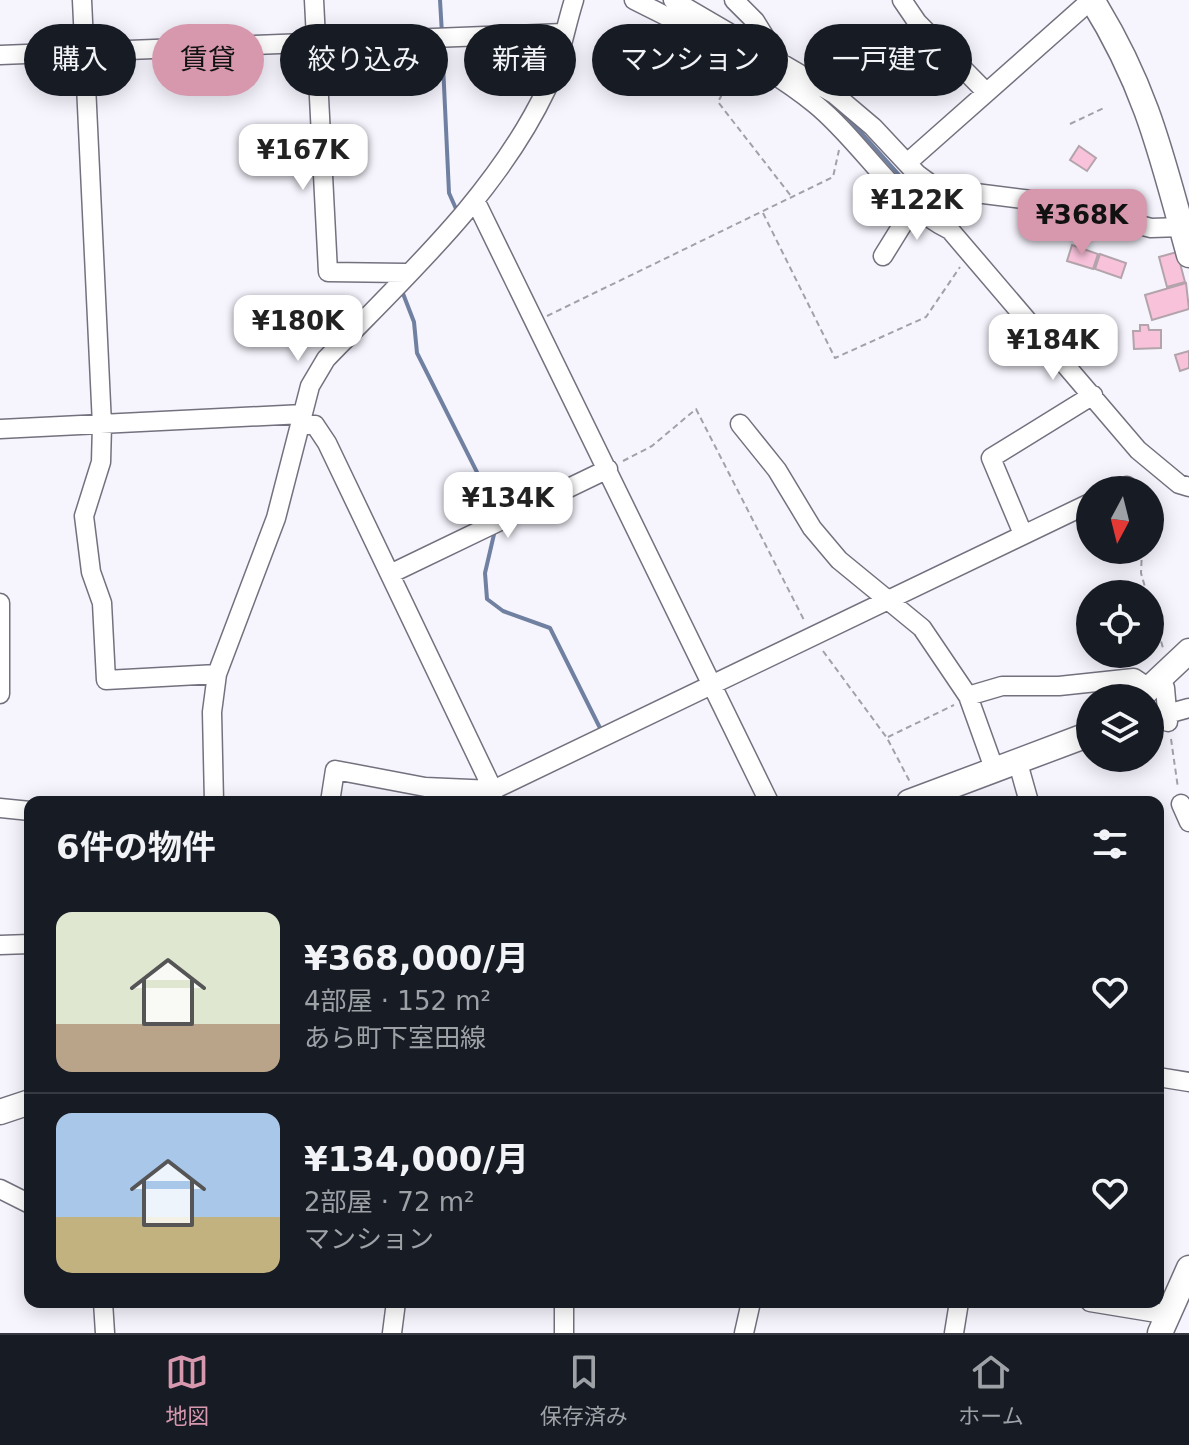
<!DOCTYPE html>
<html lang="ja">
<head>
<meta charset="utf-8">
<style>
  body { margin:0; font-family:"DejaVu Sans","Noto Sans JP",sans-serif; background:#20242c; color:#f1f3f6; height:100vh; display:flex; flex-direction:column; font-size:30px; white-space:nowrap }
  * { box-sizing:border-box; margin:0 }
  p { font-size:26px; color:#9ea1a6 }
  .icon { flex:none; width:44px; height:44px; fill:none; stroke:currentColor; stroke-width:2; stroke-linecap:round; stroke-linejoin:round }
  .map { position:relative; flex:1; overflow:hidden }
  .drawer { position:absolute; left:24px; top:796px; width:1140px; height:512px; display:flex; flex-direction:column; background:#171b24; border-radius:16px; box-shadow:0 4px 20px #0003 }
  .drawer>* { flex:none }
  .guide { position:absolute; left:24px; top:24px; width:1142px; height:72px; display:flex; gap:16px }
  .needle { width:52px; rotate:187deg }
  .controls { position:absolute; left:1076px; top:476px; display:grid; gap:16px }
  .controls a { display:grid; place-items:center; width:88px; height:88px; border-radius:50%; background:#171b24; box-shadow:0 4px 20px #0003; font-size:40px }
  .price { position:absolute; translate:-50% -68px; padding:0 18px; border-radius:16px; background:#fff; color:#222; font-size:26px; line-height:52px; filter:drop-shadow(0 2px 4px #0008) }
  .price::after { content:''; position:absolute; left:50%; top:48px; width:24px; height:18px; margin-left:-12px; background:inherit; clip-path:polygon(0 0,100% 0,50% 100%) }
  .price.active { background:#d798ae; color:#111 }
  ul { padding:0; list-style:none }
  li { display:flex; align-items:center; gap:24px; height:200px; padding:0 32px }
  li+li { border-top:2px solid #363941 }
  li span { display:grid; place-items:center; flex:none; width:224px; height:160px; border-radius:16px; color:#555 }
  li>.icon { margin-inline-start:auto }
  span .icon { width:96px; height:96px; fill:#fffc; stroke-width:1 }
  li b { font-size:34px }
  h2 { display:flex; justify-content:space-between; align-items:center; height:96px; padding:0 32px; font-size:34px }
  .tag { padding:0 28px; border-radius:36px; background:#171b24; box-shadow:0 4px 20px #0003; font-size:28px; line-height:72px }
  .tag.active { background:#d798ae; color:#111 }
  .tab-bar { display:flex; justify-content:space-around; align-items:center; height:112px; border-top:2px solid #363941; background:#171b24; font-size:22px; color:#9ea1a6 }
  .tab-bar a { display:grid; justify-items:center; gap:4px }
  .tab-bar .active { color:#d798ae }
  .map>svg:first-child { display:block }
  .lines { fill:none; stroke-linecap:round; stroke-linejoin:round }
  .stream { stroke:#7080a1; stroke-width:4 }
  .building { fill:#f9c2db; stroke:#b3a4ab; stroke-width:2 }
  .minor-casing { stroke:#73717e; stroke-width:21 }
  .major-casing { stroke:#73717e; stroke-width:27 }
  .path { stroke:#a2a0a8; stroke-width:2; stroke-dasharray:6 4; stroke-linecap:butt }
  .minor { stroke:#fff; stroke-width:18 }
  .major { stroke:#fff; stroke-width:24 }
</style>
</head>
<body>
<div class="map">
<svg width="1189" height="1333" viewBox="0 0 1189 1333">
  <rect width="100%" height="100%" fill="#f6f4fd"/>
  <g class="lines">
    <path class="stream" d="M440,0L442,34
      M442,43L449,193L457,211
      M819,96L848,118L918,196
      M402,291L414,322L417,353L498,514
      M495,530L485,573L487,599L503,611L550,628L601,730"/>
  </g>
  <path class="building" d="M1079,146L1096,158L1087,171L1070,160Z
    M1072,245L1098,254L1093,269L1067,261Z
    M1177,252L1185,282L1167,287L1159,257Z
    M1100,254L1126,263L1121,278L1095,269Z
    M1186,283L1189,309L1152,320L1145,295Z
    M1140,325H1148L1149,330H1161V348L1134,349L1133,331H1140Z
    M1189,351V368L1180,371L1175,355Z"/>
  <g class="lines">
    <defs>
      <path id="minor" d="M82,0L102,425L101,462L84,516L91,572L102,603L106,680L217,674
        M314,0L328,272L406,273
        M634,0C695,31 762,61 815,104C862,142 895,204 950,230
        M673,0L834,94L873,127L917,174L936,188L1055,203L1151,228L1182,227
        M734,0L755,21L779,60
        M902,0L917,22L986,92
        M0,55L563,33
        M907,163L1091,0
        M936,188L950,230L1138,450L1179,484L1189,487
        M475,200L769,802
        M883,256L914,206L936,188
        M300,424L315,425L327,443L493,790V801
        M740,424L777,470L812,528L839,560L922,628L968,696L995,771
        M0,429L303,414
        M1119,490L1127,486
        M1023,534L991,458L1093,395
        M390,574L608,469
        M0,603V694
        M1160,678L1165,688L1168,722
        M968,696L1002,686H1059L1134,678L1149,688
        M1167,714L1189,708
        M1018,763L1029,802
        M214,802L212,712L217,674L276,518L310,386L326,359C406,276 497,194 547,88C560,61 565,28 574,0
        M330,802L335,770L425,787L493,790L1090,503
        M1181,804L1189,822
        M0,808L30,811
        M0,945L30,944
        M1158,1077L1189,1082
        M0,1189L30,1204
        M103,1302L105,1333
        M564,1302V1333
        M1090,1302L1169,1315
        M392,1333L396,1302
        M744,1333L751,1302
        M954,1333L959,1302"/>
      <path id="major" d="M1092,0C1147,88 1162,157 1189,255
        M1139,698L1189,651
        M909,802L1090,734
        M0,1112L30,1102
        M1160,1333L1189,1268"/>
    </defs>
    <use href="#minor" class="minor-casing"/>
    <use href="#major" class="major-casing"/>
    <path class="path" d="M736,68L718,102L791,196
      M1070,124L1106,107
      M763,213L835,358L926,317L960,267
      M547,316L833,177L839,150
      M623,461L652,446L696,409L805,622
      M1142,550L1141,573L1147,594
      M1150,603L1163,648
      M823,651L887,738L910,782
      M888,737L954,705
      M1171,739L1178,788"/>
    <use href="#minor" class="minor"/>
    <use href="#major" class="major"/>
  </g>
</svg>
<div class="controls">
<a><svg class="needle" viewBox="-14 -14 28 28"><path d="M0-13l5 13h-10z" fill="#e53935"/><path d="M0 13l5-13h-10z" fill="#9ea1a6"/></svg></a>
<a><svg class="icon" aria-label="locate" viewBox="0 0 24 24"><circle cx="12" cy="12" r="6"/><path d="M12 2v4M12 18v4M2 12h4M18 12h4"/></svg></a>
<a><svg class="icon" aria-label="layers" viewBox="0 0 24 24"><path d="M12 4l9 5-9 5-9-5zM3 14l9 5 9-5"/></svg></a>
</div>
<b class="price" style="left:303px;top:192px">¥167K</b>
<b class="price" style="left:917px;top:242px">¥122K</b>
<b class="price active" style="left:1082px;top:257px">¥368K</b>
<b class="price" style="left:298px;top:363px">¥180K</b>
<b class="price" style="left:1053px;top:382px">¥184K</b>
<b class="price" style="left:508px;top:540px">¥134K</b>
<div class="guide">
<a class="tag">購入</a>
<a class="tag active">賃貸</a>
<a class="tag">絞り込み</a>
<a class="tag">新着</a>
<a class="tag">マンション</a>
<a class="tag">一戸建て</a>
</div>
<section class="drawer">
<h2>6件の物件<svg class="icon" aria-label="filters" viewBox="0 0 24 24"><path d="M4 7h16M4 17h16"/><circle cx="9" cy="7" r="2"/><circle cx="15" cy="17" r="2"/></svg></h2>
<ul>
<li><span style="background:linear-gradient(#dfe7d0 70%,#b9a48a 0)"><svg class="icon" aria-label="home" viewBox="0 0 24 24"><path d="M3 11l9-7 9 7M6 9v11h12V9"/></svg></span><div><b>¥368,000/月</b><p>4部屋 · 152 m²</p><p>あら町下室田線</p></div><svg class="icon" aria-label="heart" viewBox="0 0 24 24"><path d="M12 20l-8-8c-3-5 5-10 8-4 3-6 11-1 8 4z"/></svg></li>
<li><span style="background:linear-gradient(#a9c7e8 65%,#c2b280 0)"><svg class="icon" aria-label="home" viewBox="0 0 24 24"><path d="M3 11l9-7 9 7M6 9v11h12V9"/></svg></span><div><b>¥134,000/月</b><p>2部屋 · 72 m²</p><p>マンション</p></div><svg class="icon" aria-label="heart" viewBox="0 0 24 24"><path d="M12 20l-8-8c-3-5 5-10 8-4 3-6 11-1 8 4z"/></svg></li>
</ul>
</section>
</div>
<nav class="tab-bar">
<a class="active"><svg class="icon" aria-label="map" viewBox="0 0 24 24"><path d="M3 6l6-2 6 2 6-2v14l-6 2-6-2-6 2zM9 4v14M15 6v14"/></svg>地図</a>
<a><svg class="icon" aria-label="saved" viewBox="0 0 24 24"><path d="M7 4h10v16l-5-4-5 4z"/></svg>保存済み</a>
<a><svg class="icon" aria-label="home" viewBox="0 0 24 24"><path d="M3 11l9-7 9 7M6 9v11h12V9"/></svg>ホーム</a>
</nav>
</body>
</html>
